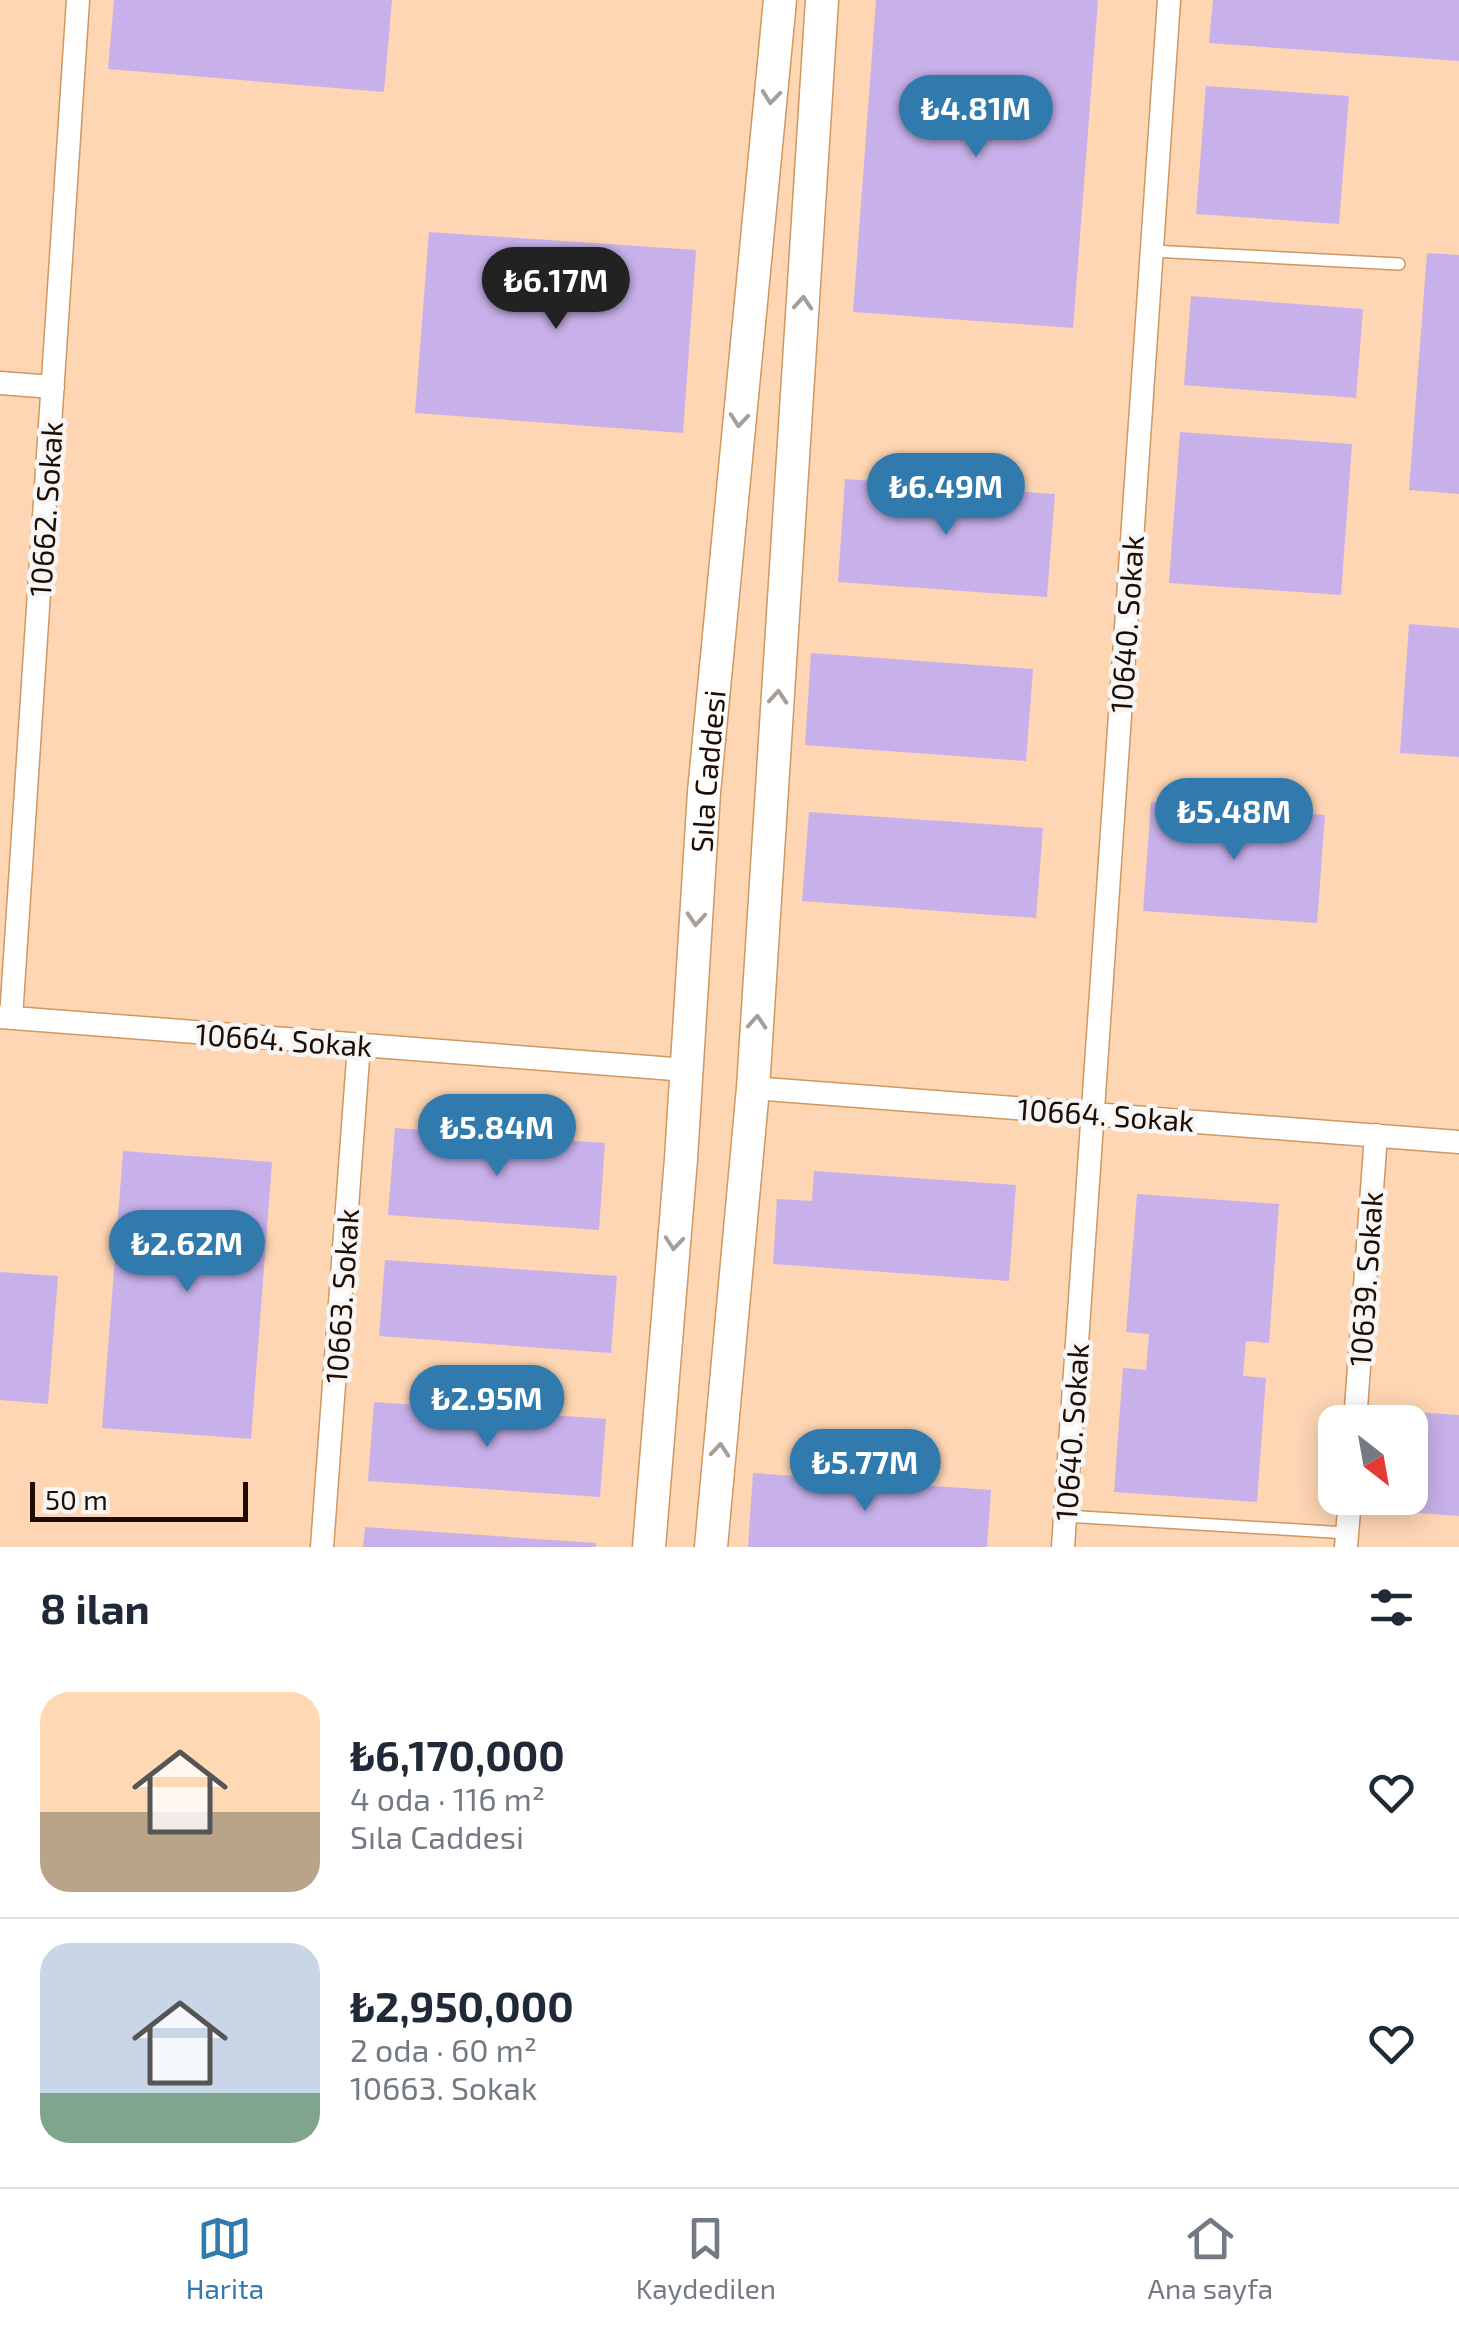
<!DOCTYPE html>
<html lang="tr">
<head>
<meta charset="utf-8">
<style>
  body { margin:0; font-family:"Exo 2",sans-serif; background:#f2f2f3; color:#1f2937; height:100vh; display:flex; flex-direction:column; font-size:38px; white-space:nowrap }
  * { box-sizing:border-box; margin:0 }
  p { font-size:32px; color:#747a83 }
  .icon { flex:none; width:55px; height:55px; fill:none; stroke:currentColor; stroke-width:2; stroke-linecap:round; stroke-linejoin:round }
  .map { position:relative; height:1547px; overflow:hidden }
  .side { display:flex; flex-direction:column; background:#fff; flex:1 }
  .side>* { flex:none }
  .needle { width:65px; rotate:149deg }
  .controls { position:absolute; left:1318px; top:1405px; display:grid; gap:20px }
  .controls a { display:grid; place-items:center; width:110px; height:110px; border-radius:20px; background:#fff; box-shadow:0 5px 25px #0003; font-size:50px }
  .scale { position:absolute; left:30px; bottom:25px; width:218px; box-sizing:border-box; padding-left:10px; border:5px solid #210c00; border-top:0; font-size:28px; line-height:35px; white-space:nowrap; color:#210c00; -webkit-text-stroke:8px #f5f6f5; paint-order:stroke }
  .price { position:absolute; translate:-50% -85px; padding:0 22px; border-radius:35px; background:#317aae; color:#fff; font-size:32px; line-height:65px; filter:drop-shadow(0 2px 5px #0008) }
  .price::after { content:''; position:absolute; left:50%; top:60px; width:30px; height:22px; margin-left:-15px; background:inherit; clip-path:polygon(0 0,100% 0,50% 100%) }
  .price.selected { background:#222; color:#fff }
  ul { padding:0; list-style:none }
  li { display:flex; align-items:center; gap:30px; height:250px; padding:0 40px }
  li+li { border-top:2px solid #e0e1e3 }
  li span { display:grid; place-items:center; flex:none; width:280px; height:200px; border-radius:30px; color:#555 }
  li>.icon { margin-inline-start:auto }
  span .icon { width:120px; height:120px; fill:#fffc; stroke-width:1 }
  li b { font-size:42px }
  h2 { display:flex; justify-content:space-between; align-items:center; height:120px; padding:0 40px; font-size:42px }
  .tabs { display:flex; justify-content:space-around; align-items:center; height:140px; border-top:2px solid #e0e1e3; background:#fff; font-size:28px; color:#747a83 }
  .tabs a { display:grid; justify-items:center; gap:5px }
  .tabs .selected { color:#317aae }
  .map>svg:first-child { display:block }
  .built { fill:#fed6b4; fill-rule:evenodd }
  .building { fill:#c8b1ea }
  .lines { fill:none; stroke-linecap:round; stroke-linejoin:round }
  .lane-casing { stroke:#cf9762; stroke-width:14 }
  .street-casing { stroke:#cf9762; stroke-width:25 }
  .secondary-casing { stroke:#cf9762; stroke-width:35 }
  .lane { stroke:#fff; stroke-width:11 }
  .street { stroke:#fff; stroke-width:22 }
  .secondary { stroke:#fff; stroke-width:32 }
  .oneway { stroke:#a69e99 }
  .labels { text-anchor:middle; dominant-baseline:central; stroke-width:9; stroke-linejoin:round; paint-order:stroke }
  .street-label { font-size:30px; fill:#210c00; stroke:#f5f6f5 }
</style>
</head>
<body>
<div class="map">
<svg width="1459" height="1547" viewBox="0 0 1459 1547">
  <rect width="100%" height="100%" fill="#fce4cf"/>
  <path class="built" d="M0,0H1459V1547H0ZM1335,1422H1410V1498H1335Z"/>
  <path class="building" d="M114,0H392L384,92L108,69Z
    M876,0H1098L1073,328L853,312Z
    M1213,0H1459V61L1209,43Z
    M1206,86L1349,96L1339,224L1196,214Z
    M429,232L696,250L683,433L415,413Z
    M1427,253L1459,255V494L1409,490Z
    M1191,296L1363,309L1356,398L1184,385Z
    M1180,432L1352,444L1341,595L1169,583Z
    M845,479L1055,494L1047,597L838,582Z
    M1409,624L1459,628V757L1400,753Z
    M811,653L1033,669L1026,761L805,745Z
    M1151,802L1325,815L1317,923L1143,911Z
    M809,812L1043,828L1036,918L802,901Z
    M395,1128L605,1143L599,1230L388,1215Z
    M123,1151L272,1162L251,1439L102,1428Z
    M814,1171L1016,1185L1009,1281L773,1264L777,1199L812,1201Z
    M1137,1194L1279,1204L1269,1343L1246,1341L1243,1376L1266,1378L1257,1502L1114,1492L1123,1368L1146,1370L1149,1334L1126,1332Z
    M385,1260L617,1276L611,1353L379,1336Z
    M0,1272L58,1276L48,1404L0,1400Z
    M374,1402L606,1419L600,1497L368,1481Z
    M1388,1410L1459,1415V1516L1380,1510L1381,1498H1410V1422H1387Z
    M753,1473L991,1490L987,1547H748Z
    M365,1527L596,1543V1547H363Z"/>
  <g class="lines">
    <defs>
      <path id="lane" d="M1152,251L1399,264
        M1065,1516L1347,1533"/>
      <path id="street" d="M0,383L53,387
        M0,1017L687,1070
        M11,1018L78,0
        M753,1088L1459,1142
        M1355,1422L1376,1135
        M322,1547L359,1045
        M1063,1547L1169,0
        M1346,1547L1350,1498"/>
      <g id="secondary">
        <path id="s1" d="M649,1547L681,1159L704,792L780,0"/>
        <path d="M711,1547L753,1088L822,0"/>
      </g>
    </defs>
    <use href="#lane" class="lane-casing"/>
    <use href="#street" class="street-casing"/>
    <use href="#secondary" class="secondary-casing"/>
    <use href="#lane" class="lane"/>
    <use href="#street" class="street"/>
    <use href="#secondary" class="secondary"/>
  </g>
  <defs><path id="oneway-chevron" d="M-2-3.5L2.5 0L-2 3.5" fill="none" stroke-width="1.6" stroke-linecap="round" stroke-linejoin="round" transform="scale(2.5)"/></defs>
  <g class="oneway">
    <use href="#oneway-chevron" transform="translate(771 97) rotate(96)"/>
    <use href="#oneway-chevron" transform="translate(803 303) rotate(-86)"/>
    <use href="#oneway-chevron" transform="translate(739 420) rotate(95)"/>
    <use href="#oneway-chevron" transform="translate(778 697) rotate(-86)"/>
    <use href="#oneway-chevron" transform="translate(696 919) rotate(94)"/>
    <use href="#oneway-chevron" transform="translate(757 1022) rotate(-86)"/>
    <use href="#oneway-chevron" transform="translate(674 1243) rotate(95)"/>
    <use href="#oneway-chevron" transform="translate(720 1450) rotate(-85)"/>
  </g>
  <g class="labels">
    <g class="street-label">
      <text transform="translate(45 509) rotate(-86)">10662. Sokak</text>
      <text transform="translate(1126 624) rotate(-86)">10640. Sokak</text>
      <text stroke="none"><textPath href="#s1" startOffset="778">Sıla Caddesi</textPath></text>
      <text transform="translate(284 1039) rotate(4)">10664. Sokak</text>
      <text transform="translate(1106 1114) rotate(4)">10664. Sokak</text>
      <text transform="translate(1365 1279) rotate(-86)">10639. Sokak</text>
      <text transform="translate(341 1296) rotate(-86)">10663. Sokak</text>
      <text transform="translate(1071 1432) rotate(-86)">10640. Sokak</text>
    </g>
  </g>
</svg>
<div class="controls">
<a><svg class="needle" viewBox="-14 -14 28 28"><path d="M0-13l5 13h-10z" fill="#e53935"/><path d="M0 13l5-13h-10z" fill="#747a83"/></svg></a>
</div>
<div class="scale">50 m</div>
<b class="price" style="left:976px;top:160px">₺4.81M</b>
<b class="price selected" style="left:556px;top:332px">₺6.17M</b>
<b class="price" style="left:946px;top:538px">₺6.49M</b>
<b class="price" style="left:1234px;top:863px">₺5.48M</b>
<b class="price" style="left:497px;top:1179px">₺5.84M</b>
<b class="price" style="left:187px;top:1295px">₺2.62M</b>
<b class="price" style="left:487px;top:1450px">₺2.95M</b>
<b class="price" style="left:865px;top:1514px">₺5.77M</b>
</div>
<section class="side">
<h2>8 ilan<svg class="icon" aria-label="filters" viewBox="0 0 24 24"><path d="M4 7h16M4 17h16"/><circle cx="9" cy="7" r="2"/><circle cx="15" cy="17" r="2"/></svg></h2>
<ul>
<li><span style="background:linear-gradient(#ffd9b3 60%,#b9a48a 0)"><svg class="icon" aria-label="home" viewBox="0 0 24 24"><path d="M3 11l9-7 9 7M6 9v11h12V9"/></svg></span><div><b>₺6,170,000</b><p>4 oda · 116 m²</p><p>Sıla Caddesi</p></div><svg class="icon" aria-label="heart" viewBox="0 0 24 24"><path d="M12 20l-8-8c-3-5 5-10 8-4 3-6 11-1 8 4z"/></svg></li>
<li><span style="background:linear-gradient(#c9d6e8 75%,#7fa58c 0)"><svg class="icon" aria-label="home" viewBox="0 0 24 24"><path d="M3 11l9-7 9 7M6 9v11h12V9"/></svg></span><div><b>₺2,950,000</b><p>2 oda · 60 m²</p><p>10663. Sokak</p></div><svg class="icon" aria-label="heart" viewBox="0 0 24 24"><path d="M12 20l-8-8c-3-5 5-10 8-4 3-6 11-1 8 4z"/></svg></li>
</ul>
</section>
<nav class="tabs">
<a class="selected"><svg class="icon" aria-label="map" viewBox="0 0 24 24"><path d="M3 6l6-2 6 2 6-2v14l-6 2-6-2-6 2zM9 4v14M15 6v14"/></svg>Harita</a>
<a><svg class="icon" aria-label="saved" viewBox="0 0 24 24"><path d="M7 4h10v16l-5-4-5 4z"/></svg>Kaydedilen</a>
<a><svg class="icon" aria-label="home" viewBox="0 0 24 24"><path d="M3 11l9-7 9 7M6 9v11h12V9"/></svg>Ana sayfa</a>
</nav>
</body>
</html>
